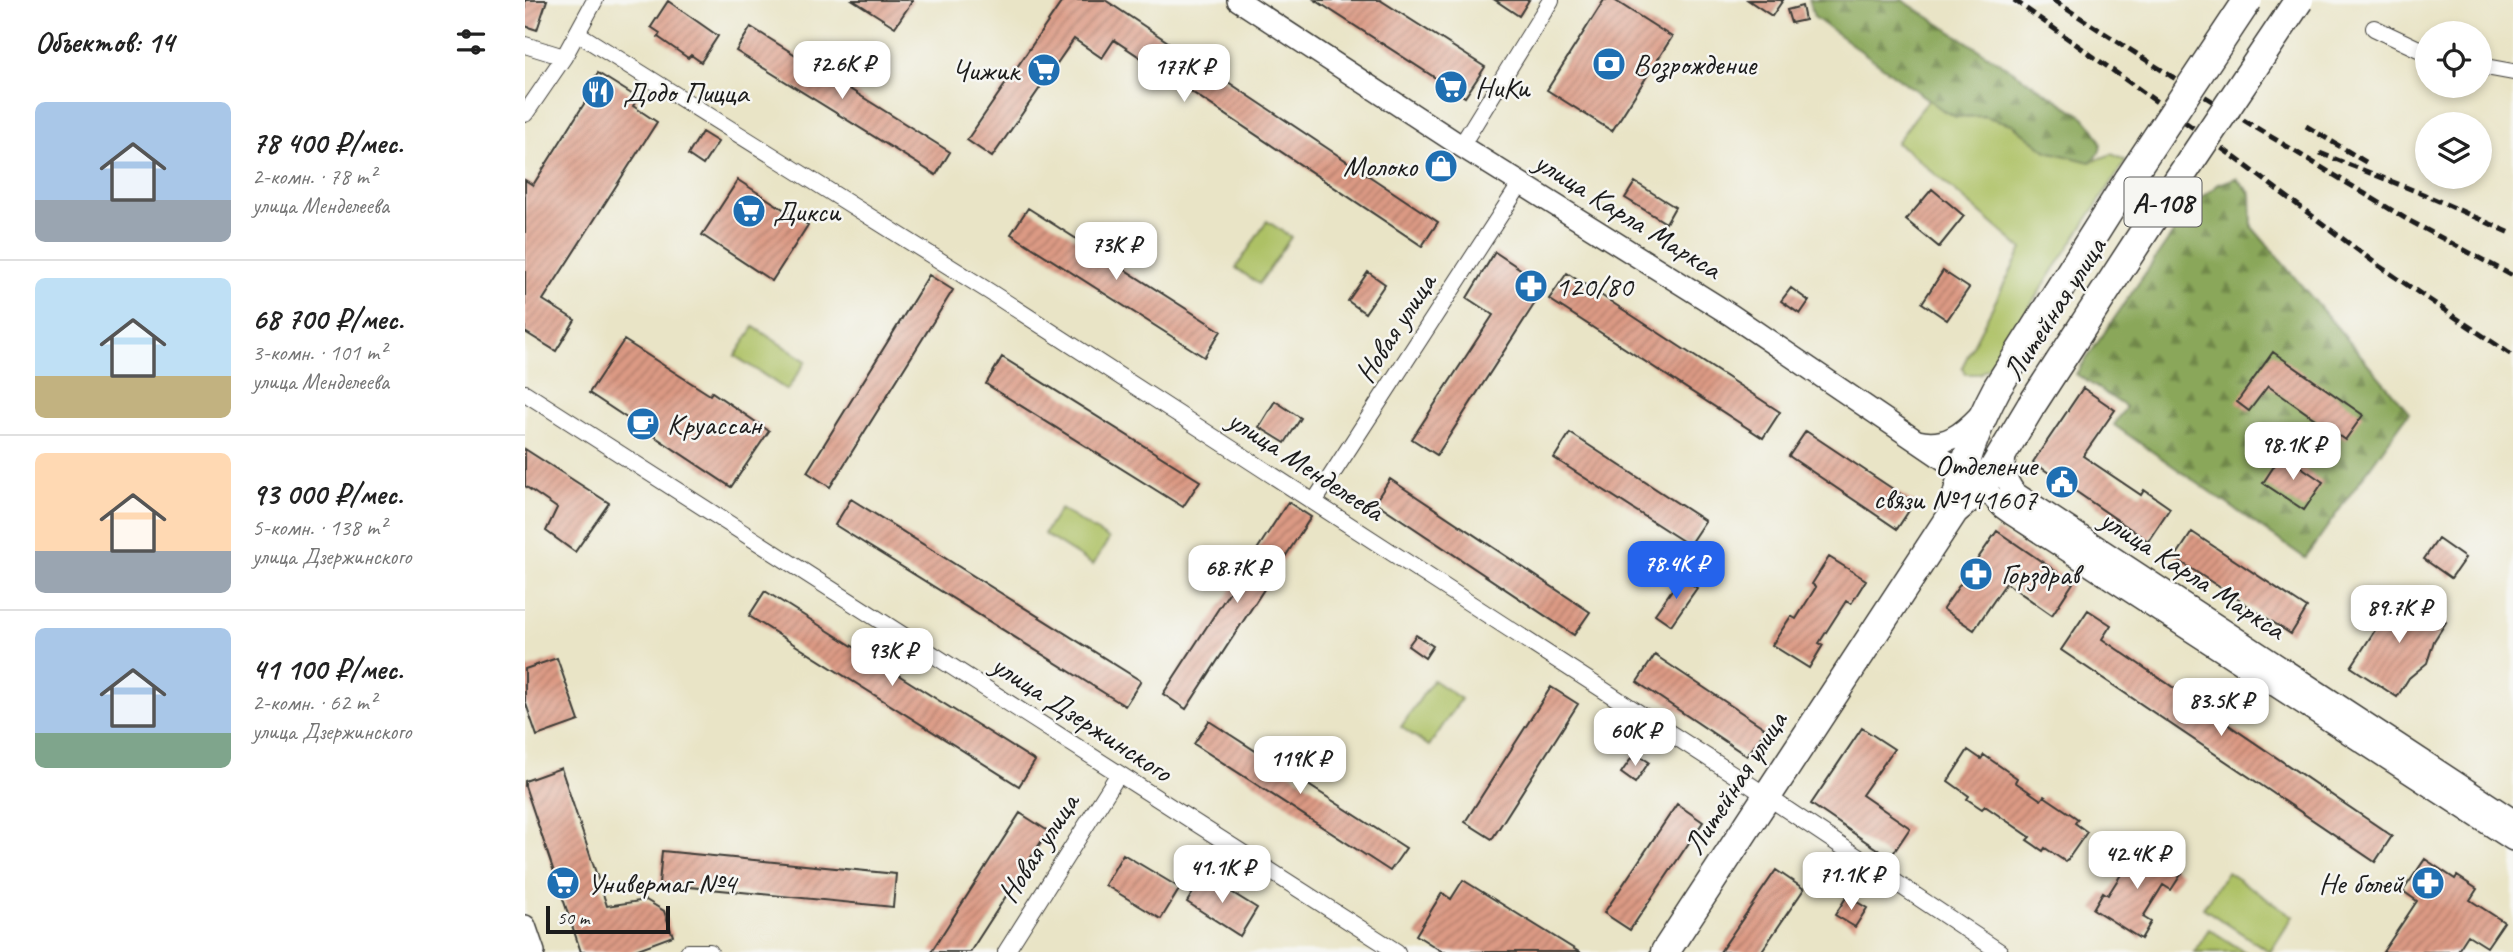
<!DOCTYPE html>
<html lang="ru">
<head>
<meta charset="utf-8">
<style>
  body { margin:0; font-family:Caveat,sans-serif; background:#f6f6f6; color:#222; height:100vh; display:flex; flex-direction:column; font-size:26px; white-space:nowrap }
  * { box-sizing:border-box; margin:0 }
  p { font-size:23px; color:#767676 }
  .icon { flex:none; width:38px; height:38px; fill:none; stroke:currentColor; stroke-width:2; stroke-linecap:round; stroke-linejoin:round }
  .map { position:relative; flex:1; overflow:hidden }
  .details { display:flex; flex-direction:column; background:#fff; width:525px }
  .details>* { flex:none }
  .controls { position:absolute; left:1890px; top:21px; display:grid; gap:14px }
  .controls a { display:grid; place-items:center; width:77px; height:77px; border-radius:50%; background:#fff; box-shadow:0 4px 10px #0003; font-size:35px }
  .scale { position:absolute; left:21px; bottom:18px; width:124px; box-sizing:border-box; padding-left:7px; border:4px solid #1c1c1c; border-top:0; font-size:19px; line-height:24px; white-space:nowrap; color:#1c1c1c; -webkit-text-stroke:5px #f6f6f2; paint-order:stroke }
  .price { position:absolute; translate:-50% -60px; padding:0 16px; border-radius:14px; background:#fff; color:#222; font-size:23px; line-height:46px; filter:drop-shadow(0 2px 4px #0008) }
  .price::after { content:''; position:absolute; left:50%; top:42px; width:21px; height:16px; margin-left:-10px; background:inherit; clip-path:polygon(0 0,100% 0,50% 100%) }
  .price.on { background:#2563eb; color:#fff }
  ul { padding:0; list-style:none }
  li { display:flex; align-items:center; gap:21px; height:175px; padding:0 35px }
  li+li { border-top:2px solid #e0e0e0 }
  li span { display:grid; place-items:center; flex:none; width:196px; height:140px; border-radius:10px; color:#555 }
  li>.icon { margin-inline-start:auto }
  span .icon { width:84px; height:84px; fill:#fffc; stroke-width:1 }
  li b { font-size:30px }
  h2 { display:flex; justify-content:space-between; align-items:center; height:84px; padding:0 35px; font-size:30px }
  main { display:flex; flex:1; min-height:0 }
  .map>svg:first-child { display:block }
  .green { fill:#adc165; stroke:#646e40; stroke-width:2 }
  .forest { fill:url(#forest-firs); stroke:#53623b; stroke-width:2 }
  .building { fill:url(#building-hatch) }
  .lines { fill:none; stroke-linecap:round; stroke-linejoin:round }
  .street-casing { stroke:#3b3a36; stroke-width:18 }
  .secondary-casing { stroke:#3b3a36; stroke-width:24 }
  .highway-casing { stroke:#3b3a36; stroke-width:31 }
  .street { stroke:#fff; stroke-width:16 }
  .secondary { stroke:#fff; stroke-width:21 }
  .highway { stroke:#fff; stroke-width:28 }
  .rail { stroke:#1c1c1c; stroke-width:5; stroke-dasharray:10 5; stroke-linecap:butt }
  .highway-bridge-casing { stroke:#3b3a36; stroke-width:31; stroke-linecap:butt }
  .highway-bridge { stroke:#fff; stroke-width:28 }
  .labels { text-anchor:middle; dominant-baseline:central; stroke-width:5; stroke-linejoin:round; paint-order:stroke }
  .shield { fill:#f6f6f2; stroke:#5d5d5c; stroke-width:2 }
  .shield-label { font-size:28px; font-weight:bold; fill:#1c1c1c }
  .poi-label { font-size:30px; fill:#1c1c1c; stroke:#f6f6f2; text-anchor:start }
  .street-label { font-size:30px; fill:#1c1c1c; stroke:#f6f6f2 }
</style>
</head>
<body>
<main>
<section class="details">
<h2>Объектов: 14<svg class="icon" aria-label="filters" viewBox="0 0 24 24"><path d="M4 7h16M4 17h16"/><circle cx="9" cy="7" r="2"/><circle cx="15" cy="17" r="2"/></svg></h2>
<ul>
<li><span style="background:linear-gradient(#a9c7e8 70%,#9aa5b1 0)"><svg class="icon" aria-label="home" viewBox="0 0 24 24"><path d="M3 11l9-7 9 7M6 9v11h12V9"/></svg></span><div><b>78 400 ₽/мес.</b><p>2-комн. · 78 m²</p><p>улица Менделеева</p></div></li>
<li><span style="background:linear-gradient(#bfe0f5 70%,#c2b280 0)"><svg class="icon" aria-label="home" viewBox="0 0 24 24"><path d="M3 11l9-7 9 7M6 9v11h12V9"/></svg></span><div><b>68 700 ₽/мес.</b><p>3-комн. · 101 m²</p><p>улица Менделеева</p></div></li>
<li><span style="background:linear-gradient(#ffd9b3 70%,#9aa5b1 0)"><svg class="icon" aria-label="home" viewBox="0 0 24 24"><path d="M3 11l9-7 9 7M6 9v11h12V9"/></svg></span><div><b>93 000 ₽/мес.</b><p>5-комн. · 138 m²</p><p>улица Дзержинского</p></div></li>
<li><span style="background:linear-gradient(#a9c7e8 75%,#7fa58c 0)"><svg class="icon" aria-label="home" viewBox="0 0 24 24"><path d="M3 11l9-7 9 7M6 9v11h12V9"/></svg></span><div><b>41 100 ₽/мес.</b><p>2-комн. · 62 m²</p><p>улица Дзержинского</p></div></li>
</ul>
</section>
<div class="map">
<svg width="1988" height="952" viewBox="0 0 1988 952">
  <defs>
    <pattern id="forest-firs" width="22" height="20" patternUnits="userSpaceOnUse" patternTransform="scale(1.75)"><rect width="22" height="20" fill="#8aa75a"/><path d="M5 1l3.5 6h-7zM16 11l3.5 6h-7z" fill="#70874a"/></pattern>
    <pattern id="building-hatch" width="6" height="6" patternUnits="userSpaceOnUse" patternTransform="scale(1.75)"><rect width="6" height="6" fill="#dc9a84"/><path d="M-1 1l2-2M0 6l6-6M5 7l2-2" fill="none" stroke="#b27d6b"/></pattern>
  </defs>
  <rect width="100%" height="100%" fill="#f6f6f2"/>
  <filter id="ink" filterUnits="userSpaceOnUse"><feTurbulence type="fractalNoise" baseFrequency=".0143" numOctaves="2"/><feDisplacementMap in="SourceGraphic" scale="14" xChannelSelector="R" yChannelSelector="G"/><feConvolveMatrix kernelMatrix="1 2 1 2 8 2 1 2 1" color-interpolation-filters="sRGB"/></filter>
  <filter id="wash" filterUnits="userSpaceOnUse"><feTurbulence type="fractalNoise" baseFrequency=".00686" numOctaves="4" result="noise"/><feDisplacementMap in="SourceGraphic" scale="28" xChannelSelector="R" yChannelSelector="G"/><feGaussianBlur stdDeviation="1.57" result="paint"/><feColorMatrix in="noise" values="0 0 0 0 0 0 0 0 0 0 0 0 0 0 0 0 0 1.4 0 .05"/><feComposite in="paint" operator="in"/></filter>
  <g filter="url(#wash)">
    <rect width="100%" height="100%" fill="#e9e4c6"/>
    <path class="green" d="M1404,99L1419,111L1431,117L1458,116L1487,124L1522,151L1565,162L1587,154L1601,161L1465,366L1454,374H1440L1437,367L1497,249L1382,150L1371,143Z
      M742,221L766,237L734,284L711,268Z
      M229,327L281,361L262,390L210,356Z
      M535,509L584,539L568,565L519,534Z
      M908,680L936,699L904,746L876,727Z
      M1702,872L1768,916L1745,952L1678,908Z
      M1684,929L1720,952H1669Z"/>
    <path class="forest" d="M1284,0H1377L1559,117C1572,132 1586,148 1565,162L1522,151L1487,124L1458,116L1431,117L1419,111L1289,17Z
      M1711,178L1726,194L1727,227L1884,412L1780,558L1589,425L1601,407L1551,374L1668,204L1694,184Z"/>
    <g id="blocks">
      <path class="building" d="M0,0H22L12,30L0,26Z
        M328,0H388L370,27Z
        M538,0H580L913,222L897,246L589,40L577,58L549,39L467,157L442,140Z
        M790,0H855L960,67L940,97Z
        M970,0H1004L994,16Z
        M1079,0H1089L1147,37L1087,131L1022,90Z
        M1223,0H1258L1247,16Z
        M143,1L193,36L176,62L166,55L163,58L133,37L135,33L126,27Z
        M1277,6L1280,20L1266,23L1262,10Z
        M226,27L425,152L411,175L211,51Z
        M73,73L113,98L108,106L132,122L18,300L50,320L31,351L0,332V180L8,185L64,96L60,94Z
        M177,132L193,142L178,165L163,155Z
        M213,180L283,225L247,281L177,235Z
        M1110,182L1150,207L1141,223L1100,198Z
        M1407,189L1439,216L1414,247L1381,220Z
        M503,208L696,331L679,357L486,234Z
        M970,252L1021,286L912,455L887,439L968,315L942,298Z
        M1418,271L1444,288L1422,320L1397,303Z
        M843,272L860,284L840,313L823,301Z
        M1042,273L1255,412L1238,438L1024,299Z
        M404,275L428,290L305,487L282,472Z
        M1266,288L1284,301L1275,314L1256,301Z
        M99,340L185,395L187,392L244,431L206,487L64,393Z
        M1748,352L1838,415L1820,440L1743,386L1724,411L1712,402Z
        M477,357L675,481L658,507L461,384Z
        M1558,388L1590,410L1558,456L1616,495L1619,490L1645,508L1623,541L1508,462Z
        M750,401L776,418L760,443L734,427Z
        M1281,431L1389,503L1372,529L1264,456Z
        M1045,433L1180,521L1164,545L1029,458Z
        M0,449L84,503L50,552L21,531L32,508L0,486Z
        M1757,454L1798,482L1779,510L1738,483Z
        M865,479L1065,612L1049,635L850,502Z
        M326,499L616,681L600,706L310,525Z
        M763,502L786,517L661,709L638,694Z
        M1472,531L1548,583L1527,615L1481,583L1449,630L1418,609Z
        M1667,532L1782,608L1766,634L1650,558Z
        M1913,539L1940,558L1926,578L1899,559Z
        M1304,557L1341,580L1326,604L1321,601L1294,643L1298,645L1284,668L1247,645L1266,616L1271,619L1291,587L1287,584Z
        M1156,577L1172,588L1146,625L1130,614Z
        M240,591L510,761L494,786L224,616Z
        M1875,592L1921,622L1909,641L1902,663L1884,678L1872,697L1826,667Z
        M1563,610L1586,625L1577,639L1867,836L1850,862L1536,650Z
        M891,635L908,646L900,658L883,646Z
        M1130,655L1241,729L1222,756L1112,682Z
        M32,658L54,721L12,736L0,701V669Z
        M1026,687L1053,704L967,839L940,822Z
        M684,721L881,848L865,871L669,744Z
        M1337,728L1369,749L1337,795L1385,828L1365,858L1286,804Z
        M1443,750L1456,759L1459,755L1492,778L1490,782L1516,800L1519,796L1553,819L1550,823L1562,832L1541,862L1520,848L1518,851L1502,840L1505,837L1460,806L1457,809L1442,799L1444,796L1423,781Z
        M1110,753L1124,762L1110,783L1096,773Z
        M36,768L82,906L121,900L139,911L148,936L105,952H56L0,786V781Z
        M1152,804L1178,822L1105,930L1079,913Z
        M495,813L523,831L445,952H406Z
        M1609,843L1657,873L1646,890L1638,885L1618,917L1626,922L1616,939L1568,909L1578,892L1583,895L1604,862L1599,859Z
        M137,851L371,874L368,907L134,884Z
        M598,854L655,888L636,919L580,885Z
        M1900,859L1930,879L1932,876L1952,889L1945,900L1979,922L1962,947L1943,935L1932,952H1858L1892,901L1878,891Z
        M1251,870L1279,889L1236,952H1195Z
        M679,875L732,908L715,936L662,902Z
        M938,880L1054,952H918L891,935L917,893L926,899Z
        M1322,896L1342,908L1330,927L1310,915Z"/>
    </g>
  </g>
  <g filter="url(#ink)">
    <use href="#blocks" fill-opacity="0" stroke="#3b3a36" stroke-width="2"/>
    <g class="lines">
      <defs>
        <path id="street" d="M1849,28L1902,53
          M52,33L465,292L1225,785L1475,952
          M0,45L39,57
          M1955,66L1988,72
          M0,114L39,57L70,0
          M936,146L1026,0
          M0,393L872,952
          M789,502L996,183
          M163,952H185
          M481,952L593,775"/>
        <path id="secondary" d="M713,0L936,146L1206,315L1458,486L1477,507L1488,515L1988,840
          M1392,441C1420,448 1437,434 1455,415
          M1481,451C1477,469 1479,478 1490,493L1988,820
          M0,926L9,952"/>
        <path id="highway" d="M1429,511C1437,467 1451,427 1472,388L1604,179
          M1140,952L1429,511L1458,486L1506,406"/>
      </defs>
      <use href="#street" class="street-casing"/>
      <use href="#secondary" class="secondary-casing"/>
      <use href="#highway" class="highway-casing"/>
      <use href="#street" class="street"/>
      <use href="#secondary" class="secondary"/>
      <use href="#highway" class="highway"/>
      <path class="rail" d="M1489,0L1709,157L1854,266L1988,356
        M1528,0L1646,76L1883,220L1988,276
        M1781,126L1844,164
        M1795,153L1898,194L1988,234"/>
      <defs>
        <path id="highway-bridge" d="M1604,179L1723,0
          M1506,406L1641,198L1774,0"/>
      </defs>
      <use href="#highway-bridge" class="highway-bridge-casing"/>
      <use href="#highway-bridge" class="highway-bridge"/>
    </g>
  </g>
  <defs>
    <symbol id="bank-disc" viewBox="-11 -11 22 22"><circle r="9.5" fill="#1f6fb2" stroke="#f6f6f2"/><path d="M-6-4H6V4H-6ZM0-2.3a2.3 2.3 0 1 0 0 4.6a2.3 2.3 0 1 0 0-4.6Z" fill="#fff"/></symbol>
    <symbol id="supermarket-disc" viewBox="-11 -11 22 22"><circle r="9.5" fill="#1f6fb2" stroke="#f6f6f2"/><path d="M-6-5.5h2.5l.6 2H6L4.5 2H-2.5L-4.4-4H-6ZM-1.5 3.2a1.3 1.3 0 1 0 .1 0ZM3 3.2a1.3 1.3 0 1 0 .1 0Z" fill="#fff"/></symbol>
    <symbol id="restaurant-disc" viewBox="-11 -11 22 22"><circle r="9.5" fill="#1f6fb2" stroke="#f6f6f2"/><path d="M-5-6h1v4h1v-4h1v4h1v-4h1v5L-1.5 .5V6h-2V.5L-5-1ZM5-6V6H3V1.5H1.5Q1.5-4 5-6Z" fill="#fff"/></symbol>
    <symbol id="shop-disc" viewBox="-11 -11 22 22"><circle r="9.5" fill="#1f6fb2" stroke="#f6f6f2"/><path d="M-5-2.5h2.3a2.7 3.5 0 0 1 5.4 0H5L5.5 6h-11ZM-1.5-2.5h3a1.5 2.3 0 0 0-3 0Z" fill="#fff"/></symbol>
    <symbol id="pharmacy-disc" viewBox="-11 -11 22 22"><circle r="9.5" fill="#1f6fb2" stroke="#f6f6f2"/><path d="M-2-6h4v4h4v4h-4v4h-4v-4h-4v-4h4Z" fill="#fff"/></symbol>
    <symbol id="cafe-disc" viewBox="-11 -11 22 22"><circle r="9.5" fill="#1f6fb2" stroke="#f6f6f2"/><path d="M-5.5-4.5H6V0H3Q3 3.5 0 3.5H-2.5Q-5.5 3.5-5.5 0ZM3-3.2v2h1.7v-2ZM-6 4.5H4V6H-6Z" fill="#fff"/></symbol>
    <symbol id="civic-disc" viewBox="-11 -11 22 22"><circle r="9.5" fill="#1f6fb2" stroke="#f6f6f2"/><path d="M-.6-6.5H3V-4.5H.6V-3L4-1V1h2V6H-6V1h2V-1L-.6-3ZM-1.2 2.5V6h2.4V2.5Z" fill="#fff"/></symbol>
  </defs>
  <g fill-rule="evenodd">
    <use href="#bank-disc" x="1065" y="45" width="38" height="38"/>
    <use href="#supermarket-disc" x="500" y="51" width="38" height="38"/>
    <use href="#supermarket-disc" x="907" y="68" width="38" height="38"/>
    <use href="#restaurant-disc" x="54" y="73" width="38" height="38"/>
    <use href="#shop-disc" x="897" y="147" width="38" height="38"/>
    <use href="#supermarket-disc" x="205" y="192" width="38" height="38"/>
    <use href="#pharmacy-disc" x="987" y="267" width="38" height="38"/>
    <use href="#cafe-disc" x="99" y="405" width="38" height="38"/>
    <use href="#civic-disc" x="1518" y="463" width="38" height="38"/>
    <use href="#pharmacy-disc" x="1432" y="555" width="38" height="38"/>
    <use href="#supermarket-disc" x="19" y="864" width="38" height="38"/>
    <use href="#pharmacy-disc" x="1884" y="864" width="38" height="38"/>
  </g>
  <g class="labels">
    <rect class="shield" x="1599.5" y="177.5" width="77" height="49" rx="5"/>
    <g class="shield-label">
      <text x="1638" y="202">А-108</text>
    </g>
    <g class="poi-label">
      <text x="1108" y="64">Возрождение</text>
      <text x="494" y="70" text-anchor="end">Чижик</text>
      <text x="950" y="87">НиКи</text>
      <text x="98" y="92">Додо Пицца</text>
      <text x="892" y="166" text-anchor="end">Молоко</text>
      <text x="248" y="211">Дикси</text>
      <text x="1030" y="286">120/80</text>
      <text x="142" y="424">Круассан</text>
      <text x="1512" y="465" text-anchor="end">Отделение<tspan x="1512" dy="34">связи №141607</tspan></text>
      <text x="1476" y="574">Горздрав</text>
      <text x="62" y="883">Универмаг №4</text>
      <text x="1878" y="883" text-anchor="end">Не болей</text>
    </g>
    <g class="street-label">
      <text transform="translate(1103 215) rotate(32)">улица Карла Маркса</text>
      <text transform="translate(1529 309) rotate(-57)">Литейная улица</text>
      <text transform="translate(870 328) rotate(-57)">Новая улица</text>
      <text transform="translate(781 465) rotate(33)">улица Менделеева</text>
      <text transform="translate(1668 574) rotate(33)">улица Карла Маркса</text>
      <text transform="translate(557 718) rotate(33)">улица Дзержинского</text>
      <text transform="translate(1210 783) rotate(-57)">Литейная улица</text>
      <text transform="translate(513 848) rotate(-57)">Новая улица</text>
    </g>
  </g>
</svg>
<div class="controls">
<a><svg class="icon" aria-label="locate" viewBox="0 0 24 24"><circle cx="12" cy="12" r="6"/><path d="M12 2v4M12 18v4M2 12h4M18 12h4"/></svg></a>
<a><svg class="icon" aria-label="layers" viewBox="0 0 24 24"><path d="M12 4l9 5-9 5-9-5zM3 14l9 5 9-5"/></svg></a>
</div>
<div class="scale">50 m</div>
<b class="price" style="left:317px;top:101px">72.6K ₽</b>
<b class="price" style="left:659px;top:104px">177K ₽</b>
<b class="price" style="left:591px;top:282px">73K ₽</b>
<b class="price" style="left:1768px;top:482px">98.1K ₽</b>
<b class="price on" style="left:1151px;top:601px">78.4K ₽</b>
<b class="price" style="left:712px;top:605px">68.7K ₽</b>
<b class="price" style="left:1874px;top:645px">89.7K ₽</b>
<b class="price" style="left:367px;top:688px">93K ₽</b>
<b class="price" style="left:1696px;top:738px">83.5K ₽</b>
<b class="price" style="left:1110px;top:768px">60K ₽</b>
<b class="price" style="left:775px;top:796px">119K ₽</b>
<b class="price" style="left:1612px;top:891px">42.4K ₽</b>
<b class="price" style="left:697px;top:905px">41.1K ₽</b>
<b class="price" style="left:1326px;top:912px">71.1K ₽</b>
</div>
</main>
</body>
</html>
